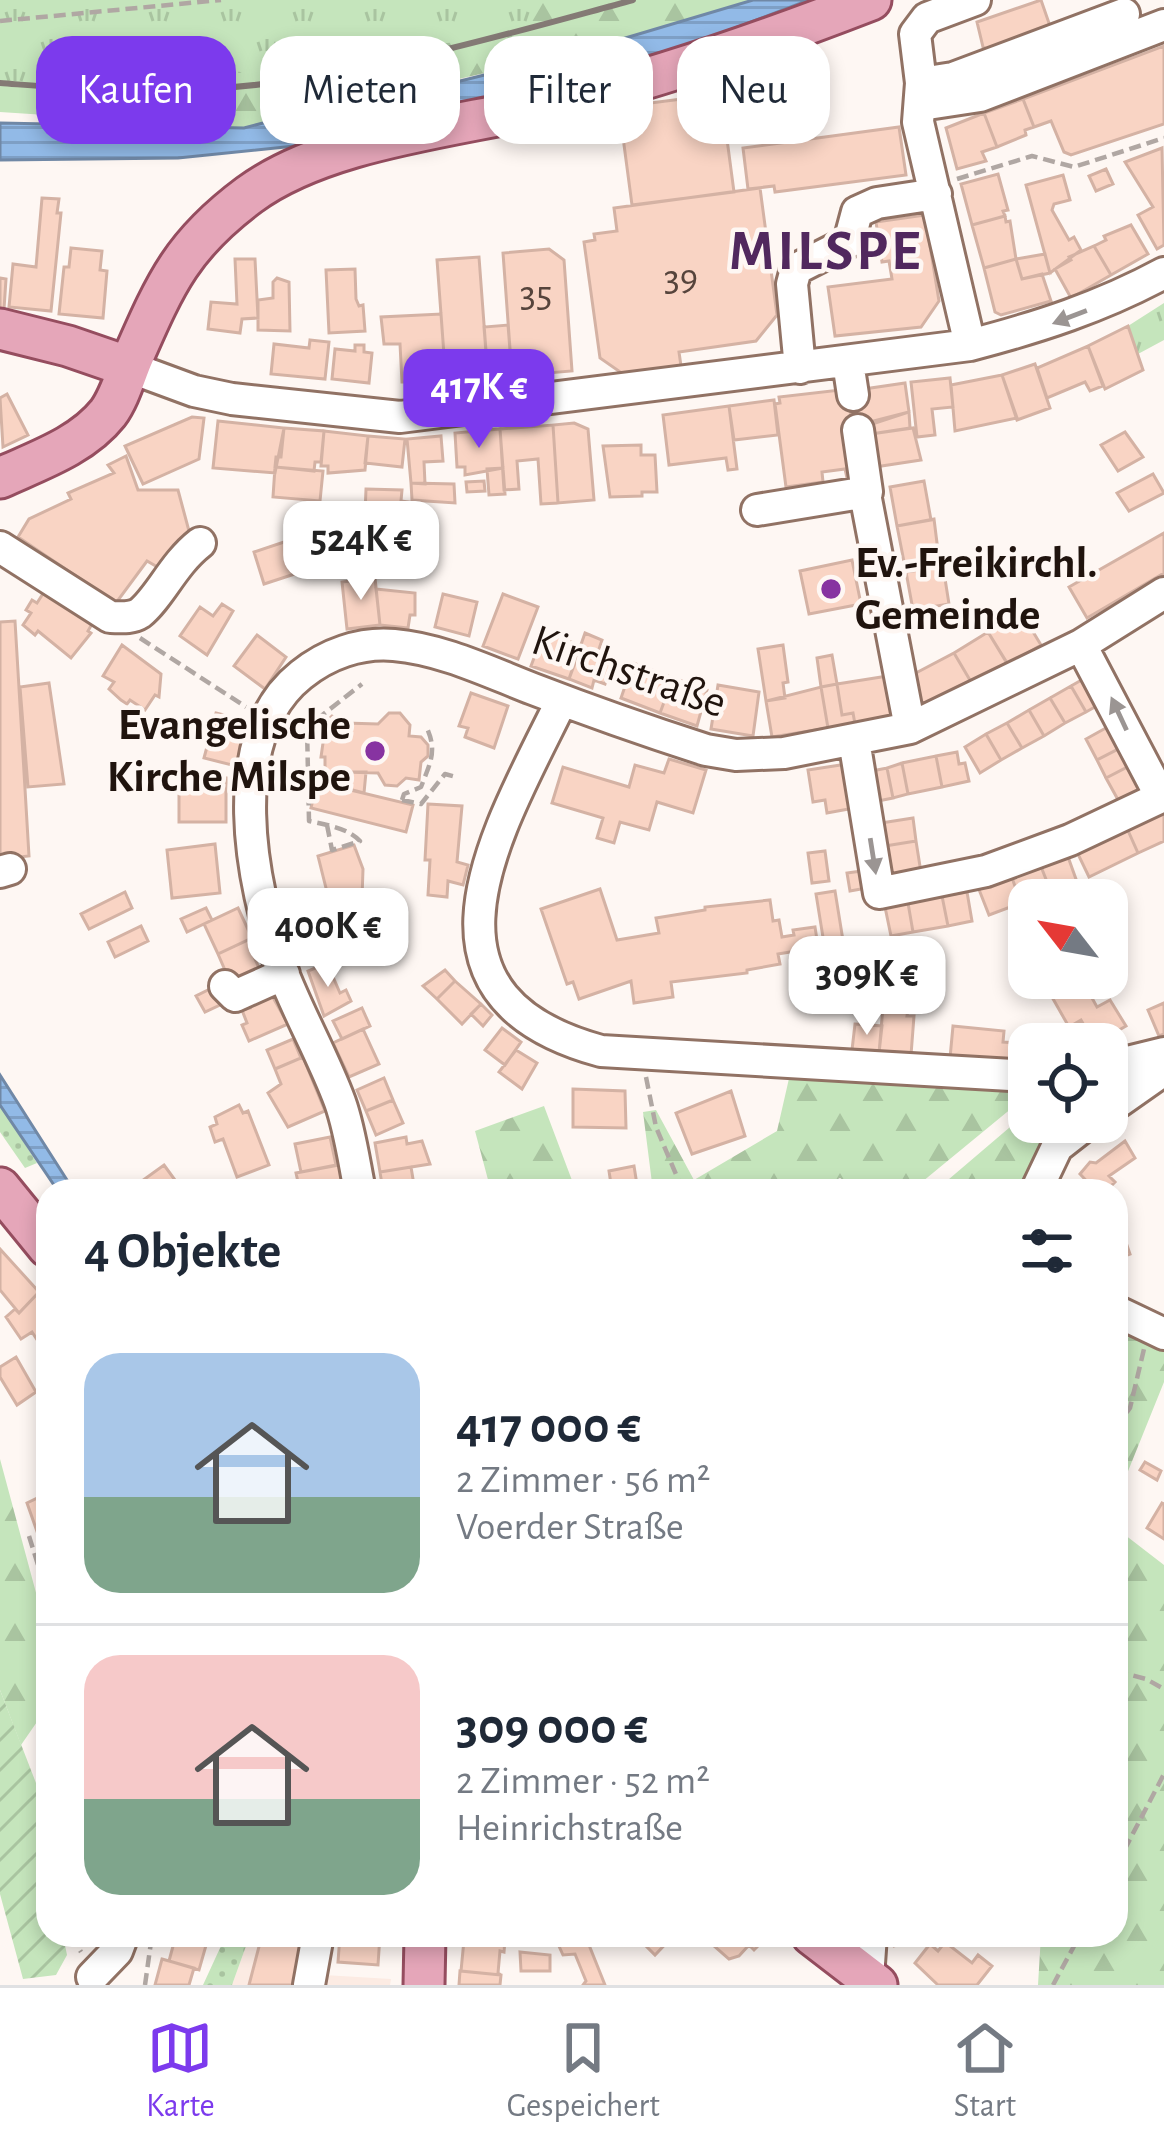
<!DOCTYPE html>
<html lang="de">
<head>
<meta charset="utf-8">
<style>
  body { margin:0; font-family:"Alegreya Sans",sans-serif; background:#f2f2f3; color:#1f2937; height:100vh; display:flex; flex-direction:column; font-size:45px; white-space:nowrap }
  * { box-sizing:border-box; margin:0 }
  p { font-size:39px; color:#747a83 }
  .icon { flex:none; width:66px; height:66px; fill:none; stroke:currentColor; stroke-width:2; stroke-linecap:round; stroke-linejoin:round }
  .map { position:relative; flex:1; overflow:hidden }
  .sheet { position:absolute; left:36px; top:1179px; width:1092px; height:768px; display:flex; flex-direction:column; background:#fff; border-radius:36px; box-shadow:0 6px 18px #0003 }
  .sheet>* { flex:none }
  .top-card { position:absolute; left:36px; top:36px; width:1092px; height:108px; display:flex; gap:24px }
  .needle { width:78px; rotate:301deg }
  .tools { position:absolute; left:1008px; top:879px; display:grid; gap:24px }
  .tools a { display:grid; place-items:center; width:120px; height:120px; border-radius:24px; background:#fff; box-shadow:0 6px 18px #0003; font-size:60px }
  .price { position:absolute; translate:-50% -102px; padding:0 27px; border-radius:24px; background:#fff; color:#222; font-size:39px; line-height:78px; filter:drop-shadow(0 3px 6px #0008) }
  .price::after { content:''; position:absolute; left:50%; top:72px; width:36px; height:27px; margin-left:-18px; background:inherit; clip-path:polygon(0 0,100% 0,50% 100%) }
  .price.current { background:#7c3aed; color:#fff }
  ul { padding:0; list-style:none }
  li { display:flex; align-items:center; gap:36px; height:300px; padding:0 48px }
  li+li { border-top:3px solid #e0e1e3 }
  li span { display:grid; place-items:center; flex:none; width:336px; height:240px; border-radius:36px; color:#555 }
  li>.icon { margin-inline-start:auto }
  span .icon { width:144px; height:144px; fill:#fffc; stroke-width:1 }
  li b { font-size:51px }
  h2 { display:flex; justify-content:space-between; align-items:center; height:144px; padding:0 48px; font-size:51px }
  .pill { padding:0 42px; border-radius:36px; background:#fff; box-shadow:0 6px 18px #0003; font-size:42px; line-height:108px }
  .pill.current { background:#7c3aed; color:#fff }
  .menu { display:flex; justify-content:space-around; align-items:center; height:168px; border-top:3px solid #e0e1e3; background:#fff; font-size:33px; color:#747a83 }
  .menu a { display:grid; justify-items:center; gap:6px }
  .menu .current { color:#7c3aed }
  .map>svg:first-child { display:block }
  .built { fill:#fcebe3 }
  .grass { fill:url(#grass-dots) }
  .forest { fill:url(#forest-firs) }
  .park { fill:url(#park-tufts) }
  .garden { fill:url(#garden-furrows) }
  .water { fill:url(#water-rules); stroke:#7088a6; stroke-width:3 }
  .building { fill:#f9d4c4; stroke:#d4b2a4; stroke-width:3 }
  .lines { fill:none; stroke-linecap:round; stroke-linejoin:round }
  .minor-casing { stroke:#917264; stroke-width:36 }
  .major-casing { stroke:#954d5f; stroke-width:45 }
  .path { stroke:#b0a7a3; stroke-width:4.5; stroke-dasharray:12 6; stroke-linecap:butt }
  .minor { stroke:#fff; stroke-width:30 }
  .major { stroke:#e5a6b9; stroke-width:39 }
  .rail { stroke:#847a75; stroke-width:6 }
  .oneway { fill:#9b9593 }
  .poi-dot { fill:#8733a1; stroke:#fef7f3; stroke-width:4.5 }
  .labels { text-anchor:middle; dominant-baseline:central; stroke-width:9; stroke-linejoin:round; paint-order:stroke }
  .number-label { font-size:39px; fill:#56443c }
  .poi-label { font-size:45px; font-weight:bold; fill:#20140e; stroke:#fef7f3; text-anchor:start }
  .street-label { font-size:45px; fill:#20140e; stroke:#fef7f3 }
  .district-label { font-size:57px; font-weight:bold; letter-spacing:3px; fill:#51285e; stroke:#fef7f3 }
</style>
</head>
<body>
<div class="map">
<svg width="1164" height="1985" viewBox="0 0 1164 1985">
  <defs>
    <pattern id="grass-dots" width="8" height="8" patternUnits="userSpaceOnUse" patternTransform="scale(3)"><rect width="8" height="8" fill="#c5e5bc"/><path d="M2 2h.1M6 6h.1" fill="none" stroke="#a9c4a0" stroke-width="1.8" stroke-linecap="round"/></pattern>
    <pattern id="forest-firs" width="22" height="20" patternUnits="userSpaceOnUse" patternTransform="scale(3)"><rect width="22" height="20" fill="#c5e5bc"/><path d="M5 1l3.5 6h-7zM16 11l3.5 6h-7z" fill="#a9c4a0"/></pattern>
    <pattern id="park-tufts" width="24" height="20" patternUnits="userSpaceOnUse" patternTransform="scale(3)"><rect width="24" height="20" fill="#c5e5bc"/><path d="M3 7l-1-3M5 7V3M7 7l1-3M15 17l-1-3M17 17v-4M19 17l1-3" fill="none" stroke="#a9c4a0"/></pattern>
    <pattern id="garden-furrows" width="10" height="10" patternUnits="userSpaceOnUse" patternTransform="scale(3)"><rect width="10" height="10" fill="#c5e5bc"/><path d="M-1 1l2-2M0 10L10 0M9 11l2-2" fill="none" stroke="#a9c4a0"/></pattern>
    <pattern id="water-rules" width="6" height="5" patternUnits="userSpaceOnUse" patternTransform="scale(3)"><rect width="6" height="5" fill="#92bae7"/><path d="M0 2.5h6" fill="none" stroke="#7e9fc5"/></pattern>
  </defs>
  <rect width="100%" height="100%" fill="#fef7f3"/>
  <path class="built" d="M250,1935H327L324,1975L391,1979L390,1985H232Z"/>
  <path class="grass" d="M0,1105L37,1163L25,1168L0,1132Z
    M226,1935H250L232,1985H203Z"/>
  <path class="forest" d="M0,0H753L585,50L244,128L0,112Z
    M793,1061L1029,1074V1094L911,1191H859L840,1178L813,1191H653L643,1112L656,1110L694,1180L777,1131Z
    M544,1106L576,1191H491L475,1131Z
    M1029,1111V1122H1098L1064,1150L1041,1191H935Z
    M1116,1308L1164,1331V1382L1116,1501Z
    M0,1459L42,1615L48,1666V1706L21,1745L0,1690Z
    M1116,1528L1164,1565V1985H1038L1041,1935H1116Z"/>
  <path class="park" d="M0,0H539L524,32L106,92L0,87Z
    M1164,303V340L1138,354L1128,326Z"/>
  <path class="garden" d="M0,1690L48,1814V1935H63L67,1955L56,1975L23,1979L0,1894Z"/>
  <path class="water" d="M753,0H809L703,40L528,92L314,144L178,158L0,160V123L244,128L327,106L365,109L404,95L585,50Z
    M0,1075L74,1191H58L0,1105Z"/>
  <path class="building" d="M1041,0L1050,26L987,49L983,47L977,22Z
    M1164,46V124L1071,155L1064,152L1051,121L1034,127L1023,99Z
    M721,94L734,192L632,205L619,107Z
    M1023,99L1034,127L1025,130L1026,135L997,147L984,113Z
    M984,113L997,147L982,152L986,161L957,169L946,128Z
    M899,127L906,175L775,192L774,186L748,189L743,148Z
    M1162,148L1164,245L1157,249L1138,215L1153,207L1125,162Z
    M1106,169L1113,184L1096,191L1089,176Z
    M998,174L1008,210L1003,211L1005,216L972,225L961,184Z
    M1063,175L1070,200L1054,204L1052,210L1069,240L1074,237L1081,250L1050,273L1026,185Z
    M760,188L777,315L756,341L679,352L681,366L623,374L600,358L584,242L595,240L594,234L617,231L614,208Z
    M42,198L59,199L57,213H61L51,311L9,307L13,264L36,267Z
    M925,215L939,301L921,327L835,336L828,287L892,279L889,261L882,262L876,222Z
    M1005,216L1006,222L1010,221L1016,259L984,268L972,225Z
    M1131,225L1148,254L1111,275L1094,246L1106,240L1104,236Z
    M1094,246L1111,275L1071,298L1055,269L1071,260L1069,257Z
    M71,248L102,251L100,270L107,271L103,318L59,314L64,267H69Z
    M549,249L564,260L572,371L512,376L503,253Z
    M1045,254L1050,273L1022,279L1016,259Z
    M479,257L488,378L446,382L437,260Z
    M235,259H255L258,318L242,319L240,333L208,329L211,302L237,304Z
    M1016,259L1022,279L1042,274L1051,301L1001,315L995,312L984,268Z
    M355,269L356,299L359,306L363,305L365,331L329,333L326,270Z
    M0,278L6,279L4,309H0Z
    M277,278L289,282L290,331L258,330V300L273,298V282Z
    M441,314L446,382H402L400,344H384L381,317Z
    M508,325L512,376L488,378L484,327Z
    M1128,326L1143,370L1105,389L1088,346Z
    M310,340L329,342L325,379L271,374L274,344L309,348Z
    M355,345H364V352L372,353L369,383L332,379L335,349L355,351Z
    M1088,346L1103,386L1090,391L1085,382L1047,398L1037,368Z
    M1035,364L1050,408L1017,420L1002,375Z
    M1002,375L1017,418L955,431L951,385Z
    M950,378L953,407L932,409L935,435L917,437L911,382Z
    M905,383L909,412L854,430L849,396L864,389Z
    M840,390L849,396L857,477L847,478L845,469L822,472L823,482L786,487L775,404L780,403L779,397Z
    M7,394L28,435L3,447L0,398Z
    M774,400L778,435L734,440L729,406Z
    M729,406L737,469L728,470L726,458L669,465L663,415Z
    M909,412L910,428L871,434L870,422Z
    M192,417L204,418L199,459L143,484L125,446Z
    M218,421L284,428L275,473L213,468Z
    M574,423L588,429L594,500L558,503L553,425Z
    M553,425L558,503L541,504L538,459L517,461L519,489L504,490L500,429Z
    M284,428L324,431L321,462H315L314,471L275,467L276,457H281Z
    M913,428L921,460L875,467L871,434Z
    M500,429L503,468L465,475V467H457L455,433Z
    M324,431L368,436L365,470L328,473V466H321Z
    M1125,432L1143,457L1118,471L1101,445Z
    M368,436L405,439L402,467L365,463Z
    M441,436L443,461L424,462L425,484L411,483L407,439Z
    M641,445V455H655L657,492H642V496L610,497L603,446Z
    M126,456L138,490H178L189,531L161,569L147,561L116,603L18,537L29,519L71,499L68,493L114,473L108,465Z
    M275,467L323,471L320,501L273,497Z
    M503,468L505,494L489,495L487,469Z
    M1153,474L1164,493L1129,511L1117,493Z
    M484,481L485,491L467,492L466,482Z
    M924,481L931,520L897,526L890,487Z
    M411,483L454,484L455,503L412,500Z
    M366,489L402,490L401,501L409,502L408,527L385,525L386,516L365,514Z
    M934,519L940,567L906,572L897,526Z
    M1164,533V573L1087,618L1069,587Z
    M299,537L310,569L264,584L254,552Z
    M852,560L861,604L809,614L800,571Z
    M943,566L949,604L913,610L906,572Z
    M375,578L380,625L347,629L342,582Z
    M376,589L415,593V615H410L408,628L380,625Z
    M44,592L92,624L88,631L91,633L71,658L38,631L35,635L23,625L31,613L26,610L32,600L37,603Z
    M443,594L477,602L469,636L435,627Z
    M503,594L538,607L518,659L483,646Z
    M222,604L233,611L207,655L180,636L200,607L213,616Z
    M1021,612L1041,645L1008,665L988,632Z
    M15,621L29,856L0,859V622Z
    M544,631L581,646L569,679L531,666Z
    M988,632L1009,666L974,687L954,653Z
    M585,633L602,640L598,652L614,658L605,684L594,680L592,688L569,679Z
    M257,635L286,657L265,689L234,666Z
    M122,645L161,674L159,697L155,695L145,710L130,700L127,704L121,700L109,689L114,682L103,676Z
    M783,645L788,682L783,683L785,698L766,701L758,649Z
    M954,653L974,687L929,710L920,706L914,674Z
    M832,655L837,684L821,687L817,658Z
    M633,663L673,678L660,713L621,698Z
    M1092,674L1107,700L1086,712L1071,686Z
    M894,675L901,716L855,724L853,713L842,715L837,684Z
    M673,678L707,690L697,726L660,713Z
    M49,683L64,784L28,787L20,687Z
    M837,684L842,715L853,713L855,724L828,728L821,687Z
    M718,685L759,692L753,736L711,729Z
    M1071,686L1086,712L1065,723L1050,698Z
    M821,687L828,728L772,737L766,701Z
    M471,693L508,706L494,748L465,737L468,728L459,726Z
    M1050,698L1065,723L1044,736L1029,710Z
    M1029,710L1044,736L1022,748L1007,723Z
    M216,713L248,721L236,766L204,758Z
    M389,713H400L410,725L409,736L421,737L428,745V756L421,762L419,780L406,778L397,786L385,785L378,773L342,772L338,777H330L325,771V757H321L326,722L332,716L345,723L378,724Z
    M1007,723L1022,748L1001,760L986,734Z
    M1113,724L1124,746L1097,760L1086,739Z
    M986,734L1001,760L980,773L965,747Z
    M1124,746L1133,764L1106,778L1097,760Z
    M957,752L959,764L965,763L969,781L942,787L936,756Z
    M936,756L942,787L908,794L902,763Z
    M669,759L706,770L693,813L657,802L649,830L620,822L614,843L597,838L603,818L552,803L563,767L629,787L635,765L664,773Z
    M902,763L908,794L893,798L887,768Z
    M847,764L854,808L827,813L825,800L813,802L808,770Z
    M1133,764L1149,793L1122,807L1106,778Z
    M887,768L893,798L873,802L867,772Z
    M342,772H366L364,793L341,787Z
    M179,778H226V822H179Z
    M317,782L413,805L406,832L311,808Z
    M428,804L462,806L457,862L468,865L463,885L448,881L447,897L428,895L430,860H425Z
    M1164,808V841L1138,853L1126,826Z
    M913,818L916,841L885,846L881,823Z
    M1126,826L1138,853L1089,877L1076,850Z
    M916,841L922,879L891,884L885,846Z
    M215,844L220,893L172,898L167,850Z
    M354,845L363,869L362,898L339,904L337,894L328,896L318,856Z
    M825,851L829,881L812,883L808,853Z
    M1067,854L1077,882L1051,892L1040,864Z
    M1040,864L1051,892L1021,903L1011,875Z
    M869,870L872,887L850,891L847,873Z
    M1011,875L1021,903L989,915L978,887Z
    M600,889L617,940L659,933L656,918L705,910V907L770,900L773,921L779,920L782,937L794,935L793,930L815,927L822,972L800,976L796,951L778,954L780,964L747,970V973L671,982L673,997L634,1003L631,981L579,999L573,982L567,984L541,909Z
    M835,891L846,959L827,962L816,894Z
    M125,892L132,908L89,929L81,914Z
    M967,892L972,921L948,926L942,896Z
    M942,896L948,926L913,932L908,903Z
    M908,903L913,932L891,936L885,907Z
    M206,908L212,920L187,932L181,919Z
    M238,908L252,938L218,954L204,924Z
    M141,926L148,941L115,957L108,942Z
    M252,938L260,956L255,959L264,979L231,984L218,954Z
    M334,939L341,956L324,965L316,948Z
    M327,963L340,993L346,990L351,1001L324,1016L308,971Z
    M445,970L455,981L437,999L423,986Z
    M1082,980L1097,1007L1110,1000L1126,1026L1095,1044L1081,1020L1069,1027L1052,997Z
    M455,981L481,1004L462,1024L437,999Z
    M214,987L222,1004L205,1012L196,996Z
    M267,987L288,1024L249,1041L242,1025L247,1023L242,1010L250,1008L245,997Z
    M1164,1003V1034L1159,1036L1148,1010Z
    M481,1004L492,1015L483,1026L471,1014Z
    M883,1007L908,1009L907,1016H914L911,1055L879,1053Z
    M362,1008L370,1026L342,1039L333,1021Z
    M855,1024L882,1026L879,1053L852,1050Z
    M953,1026L1004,1031L1003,1042L1018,1043L1017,1064L950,1058Z
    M502,1028L521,1042L505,1065L485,1050Z
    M363,1029L379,1064L349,1077L333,1043Z
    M293,1039L301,1058L275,1069L267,1050Z
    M516,1050L537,1063L522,1089L499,1072Z
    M303,1057L325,1111L288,1127L268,1093L281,1084L275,1069Z
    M384,1078L393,1100L366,1111L357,1090Z
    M573,1089L625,1091L626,1128L573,1127Z
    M731,1091L745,1136L692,1154L676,1113Z
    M393,1100L403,1123L376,1135L366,1111Z
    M239,1105L243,1113L248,1111L269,1165L237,1177L223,1139L215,1142L210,1127L217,1124L215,1117Z
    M330,1137L336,1165L301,1172L295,1144Z
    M406,1137L407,1144L422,1141L430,1164L380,1172L375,1143Z
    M1125,1141L1135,1158L1109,1176L1115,1182L1106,1191H1096L1080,1174L1090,1162L1096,1163Z
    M164,1165L183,1191H128Z
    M339,1165L344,1191H300L296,1173Z
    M634,1166L638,1191H612L609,1171Z
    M411,1167L415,1191H383L380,1172Z
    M1119,1222L1130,1254L1116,1259V1224Z
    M0,1249L39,1292L19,1313L0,1290Z
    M41,1290L48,1297L45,1352L32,1332L21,1339L6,1317L15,1309L19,1313Z
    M16,1357L36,1392L17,1405L0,1377V1367Z
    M1145,1462L1161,1471L1157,1480L1140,1470Z
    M48,1493V1538L40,1540L27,1503Z
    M1162,1503L1164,1504V1539L1147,1528Z
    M176,1935H209L199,1970L169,1961Z
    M262,1935H309L296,1985H249Z
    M340,1935H380L378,1965L338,1962Z
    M465,1935H497V1940H465Z
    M554,1935H585L605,1985H583L586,1981L575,1954L563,1955Z
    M645,1935H674L655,1955L640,1940Z
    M720,1935H756L763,1941L754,1950L749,1945L739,1956L729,1959L712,1944Z
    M890,1935H912L914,1940L894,1946Z
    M464,1940H505L504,1952L500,1951L498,1973L501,1975L461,1971Z
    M945,1942L972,1963L978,1955L992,1966L977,1985H938L915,1963L930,1944L938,1951Z
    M520,1952L550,1955V1971H521Z
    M162,1959L194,1968L189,1985H155Z
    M460,1971L501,1975L500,1985H459Z"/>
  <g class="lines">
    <defs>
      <path id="minor" d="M921,83L953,78L1124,14
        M921,105L980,96L1164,25
        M970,345L918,122L921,83L915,34L927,18L975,0
        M848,362L853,395
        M129,367L194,391L232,399L400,417L970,345C1039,327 1101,307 1164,273
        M800,368L792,284L796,269L849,242L857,212L877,203L936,194
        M866,499L910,728
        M757,510L867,492L858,430
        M0,547L110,617C119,617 131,619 140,613C160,597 173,564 200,543
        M562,700C499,829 395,995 601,1051L1029,1076
        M854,740L879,893L986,871L1070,840L1161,797L1081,645
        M0,872L10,869
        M225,986L235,996L284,974
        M1107,1067L1164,1053
        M1107,1110L1164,1070
        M360,1191C354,1162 350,1130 340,1102C323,1056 298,1013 281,968C251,885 222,738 301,675C327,654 360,642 394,645C442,649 489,672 533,689C590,711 647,731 706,750L736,755L784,753L910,728L1081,645L1164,593
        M1036,1191L1057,1147L1089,1122
        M1116,1311L1164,1334
        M92,1977L117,1951L123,1935
        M868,1978L871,1935
        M309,1985L318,1935"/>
      <path id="major" d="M0,329L68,346L129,367
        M0,478C37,461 82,446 108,413C120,397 126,373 134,355C166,282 183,244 249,195C330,135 472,126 569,100C671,74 773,38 871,0
        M0,1188L48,1247
        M812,1935L877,1985
        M424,1985L425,1935"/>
    </defs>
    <use href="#minor" class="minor-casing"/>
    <use href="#major" class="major-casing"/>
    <path class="path" d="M0,21L221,0
      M957,179L1032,156L1074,167L1164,138
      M140,638L246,707
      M308,774L331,779L330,785
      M402,800L404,794L421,787C430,763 438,751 426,726
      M402,800L421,804L445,774L456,777
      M327,825L332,850L360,841C348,828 327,825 309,821L307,727L362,684
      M646,1077L656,1127L683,1191
      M1116,1427L1130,1408L1144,1349
      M29,1536L48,1597
      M1116,1671L1146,1679L1164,1689
      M1116,1866L1164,1774
      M71,1935L81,1952
      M145,1985L152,1935
      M1053,1985L1080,1935"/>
    <use href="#minor" class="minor"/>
    <use href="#major" class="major"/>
    <path class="rail" d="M0,83C64,88 128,94 193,90C342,83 489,39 633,0"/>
  </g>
  <defs><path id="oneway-solid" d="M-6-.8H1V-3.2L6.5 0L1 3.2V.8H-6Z" transform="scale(3)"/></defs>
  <g class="oneway">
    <use href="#oneway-solid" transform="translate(1070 317) rotate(159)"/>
    <use href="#oneway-solid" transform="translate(1119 714) rotate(-115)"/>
    <use href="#oneway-solid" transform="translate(873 856) rotate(81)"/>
  </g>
  <g class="poi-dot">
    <circle cx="831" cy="589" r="12"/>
    <circle cx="375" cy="751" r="12"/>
  </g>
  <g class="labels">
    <g class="number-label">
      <text x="681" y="278">39</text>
      <text x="536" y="294">35</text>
    </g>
    <g class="poi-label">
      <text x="855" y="563">Ev.-Freikirchl.<tspan x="855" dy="52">Gemeinde</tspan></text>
      <text x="351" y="725" text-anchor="end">Evangelische<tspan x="351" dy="52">Kirche Milspe</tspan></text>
    </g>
    <g class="street-label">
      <text transform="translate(629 672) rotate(19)">Kirchstraße</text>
    </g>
    <g class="district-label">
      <text x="826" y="251">MILSPE</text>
    </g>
  </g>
</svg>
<div class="tools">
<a><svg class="needle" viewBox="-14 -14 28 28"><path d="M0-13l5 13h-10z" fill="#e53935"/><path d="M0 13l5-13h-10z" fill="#747a83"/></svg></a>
<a><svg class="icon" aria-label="locate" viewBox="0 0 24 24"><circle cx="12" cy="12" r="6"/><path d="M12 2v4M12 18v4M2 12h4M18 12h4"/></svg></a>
</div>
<b class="price current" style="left:479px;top:451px">417K €</b>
<b class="price" style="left:361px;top:603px">524K €</b>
<b class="price" style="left:328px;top:990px">400K €</b>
<b class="price" style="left:867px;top:1038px">309K €</b>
<div class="top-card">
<a class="pill current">Kaufen</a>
<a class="pill">Mieten</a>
<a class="pill">Filter</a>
<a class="pill">Neu</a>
</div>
<section class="sheet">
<h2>4 Objekte<svg class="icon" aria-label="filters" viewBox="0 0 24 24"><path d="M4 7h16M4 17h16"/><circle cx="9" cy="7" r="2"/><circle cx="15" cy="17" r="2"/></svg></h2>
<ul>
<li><span style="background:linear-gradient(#a9c7e8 60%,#7fa58c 0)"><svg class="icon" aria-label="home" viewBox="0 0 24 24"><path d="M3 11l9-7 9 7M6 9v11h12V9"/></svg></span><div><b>417 000 €</b><p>2 Zimmer · 56 m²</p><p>Voerder Straße</p></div></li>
<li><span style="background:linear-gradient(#f6c9c9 60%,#7fa58c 0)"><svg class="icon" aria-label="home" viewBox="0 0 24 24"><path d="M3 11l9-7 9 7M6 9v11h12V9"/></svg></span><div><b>309 000 €</b><p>2 Zimmer · 52 m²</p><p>Heinrichstraße</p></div></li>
</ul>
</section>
</div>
<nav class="menu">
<a class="current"><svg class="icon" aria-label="map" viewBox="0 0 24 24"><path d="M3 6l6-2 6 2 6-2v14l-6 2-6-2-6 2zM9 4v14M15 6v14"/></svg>Karte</a>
<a><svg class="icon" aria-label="saved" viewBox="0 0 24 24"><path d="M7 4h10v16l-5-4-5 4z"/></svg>Gespeichert</a>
<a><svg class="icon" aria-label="home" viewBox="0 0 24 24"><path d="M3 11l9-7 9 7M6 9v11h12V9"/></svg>Start</a>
</nav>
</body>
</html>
